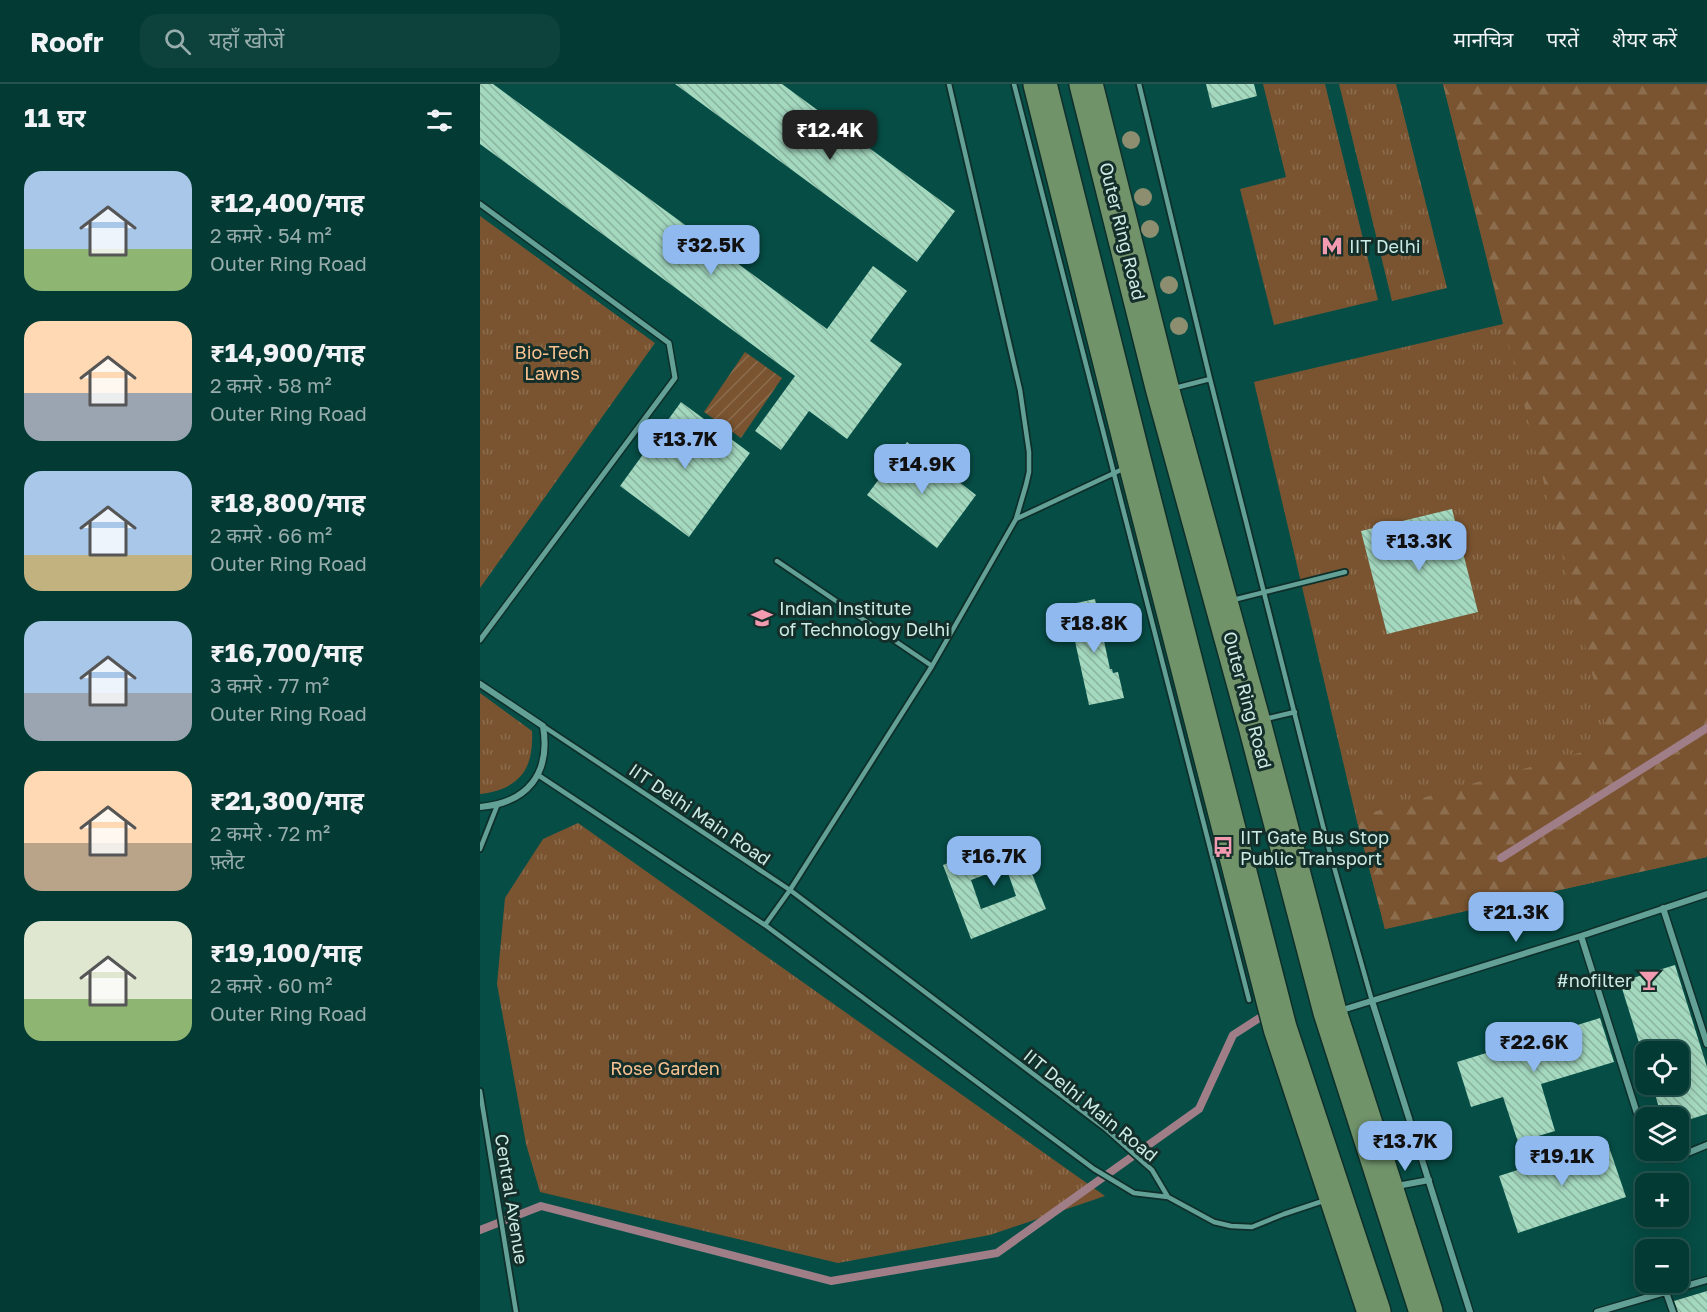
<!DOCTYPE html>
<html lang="hi">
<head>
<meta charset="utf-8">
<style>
  body { margin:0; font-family:"Golos Text","Noto Sans Devanagari",sans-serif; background:#0d413c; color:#f1f3f6; height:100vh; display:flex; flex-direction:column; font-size:22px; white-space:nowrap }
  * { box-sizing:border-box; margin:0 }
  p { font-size:20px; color:#97adac }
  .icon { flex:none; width:33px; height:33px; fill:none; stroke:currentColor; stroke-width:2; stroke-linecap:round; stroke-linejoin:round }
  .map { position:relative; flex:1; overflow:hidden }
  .side { display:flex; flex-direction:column; background:#043a34; width:480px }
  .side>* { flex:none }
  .tools { position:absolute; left:1155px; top:957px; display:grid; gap:12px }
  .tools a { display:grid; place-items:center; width:54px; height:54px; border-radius:12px; background:#043a34; box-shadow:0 3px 15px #0003,0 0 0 2px #25544f; font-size:30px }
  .price { position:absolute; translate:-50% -51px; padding:0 14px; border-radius:12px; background:#90b9f0; color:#111; font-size:20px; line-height:39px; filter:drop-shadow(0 2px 3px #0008) }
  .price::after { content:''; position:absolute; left:50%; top:36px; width:18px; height:14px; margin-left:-9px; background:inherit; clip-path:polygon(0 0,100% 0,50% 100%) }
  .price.current { background:#222; color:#fff }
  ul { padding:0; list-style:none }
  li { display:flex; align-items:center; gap:18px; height:150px; padding:0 24px }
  li span { display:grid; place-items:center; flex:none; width:168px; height:120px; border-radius:18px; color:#555 }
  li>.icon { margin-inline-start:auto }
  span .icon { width:72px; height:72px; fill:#fffc; stroke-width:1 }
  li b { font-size:26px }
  h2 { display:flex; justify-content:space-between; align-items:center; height:72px; padding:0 24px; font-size:26px }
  header { display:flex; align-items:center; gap:36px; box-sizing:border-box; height:84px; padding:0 30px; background:#043a34; border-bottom:2px solid #25544f }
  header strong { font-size:28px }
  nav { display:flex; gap:33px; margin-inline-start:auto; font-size:21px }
  .search { width:420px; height:54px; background:#0d413c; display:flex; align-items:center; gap:15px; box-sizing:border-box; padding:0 21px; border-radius:18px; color:#97adac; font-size:22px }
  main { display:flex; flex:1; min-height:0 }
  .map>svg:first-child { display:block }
  .grass { fill:url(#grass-tufts) }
  .forest { fill:url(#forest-firs) }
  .garden { fill:url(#garden-furrows) }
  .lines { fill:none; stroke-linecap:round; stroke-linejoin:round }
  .stream { stroke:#a07e88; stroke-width:8 }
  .building { fill:url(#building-back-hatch); fill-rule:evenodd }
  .service-casing { stroke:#0e2f2a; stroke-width:8 }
  .pedestrian-casing { stroke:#0e2f2a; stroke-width:8 }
  .minor-casing { stroke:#0e2f2a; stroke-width:9 }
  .primary-casing { stroke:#0e2f2a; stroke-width:36 }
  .service { stroke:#63a096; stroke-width:4.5 }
  .pedestrian { stroke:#63a096; stroke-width:5 }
  .minor { stroke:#63a096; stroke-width:6 }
  .primary { stroke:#70936a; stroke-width:33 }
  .tree { fill:#8c8e6f }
  .labels { text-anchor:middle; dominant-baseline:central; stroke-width:6; stroke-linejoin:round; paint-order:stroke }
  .street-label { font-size:18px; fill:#cdebe5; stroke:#142e2a }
  .poi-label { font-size:18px; fill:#cdebe5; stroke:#142e2a; text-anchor:start }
  .park-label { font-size:18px; fill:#fac391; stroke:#142e2a }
</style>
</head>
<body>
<header>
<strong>Roofr</strong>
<div class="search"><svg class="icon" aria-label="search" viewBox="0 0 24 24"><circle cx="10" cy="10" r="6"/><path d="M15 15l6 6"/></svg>यहाँ खोजें</div>
<nav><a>मानचित्र</a><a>परतें</a><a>शेयर करें</a></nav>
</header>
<main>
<section class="side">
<h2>11 घर<svg class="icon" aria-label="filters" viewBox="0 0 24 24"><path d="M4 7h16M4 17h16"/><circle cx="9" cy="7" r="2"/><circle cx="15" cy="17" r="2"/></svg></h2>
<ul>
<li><span style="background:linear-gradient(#a9c7e8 65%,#8fb573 0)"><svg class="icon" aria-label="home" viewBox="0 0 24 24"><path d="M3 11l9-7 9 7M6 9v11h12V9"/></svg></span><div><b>₹12,400/माह</b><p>2 कमरे · 54 m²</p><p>Outer Ring Road</p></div></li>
<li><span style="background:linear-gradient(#ffd9b3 60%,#9aa5b1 0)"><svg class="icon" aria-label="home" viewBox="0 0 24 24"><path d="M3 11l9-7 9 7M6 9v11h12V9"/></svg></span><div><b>₹14,900/माह</b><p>2 कमरे · 58 m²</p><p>Outer Ring Road</p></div></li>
<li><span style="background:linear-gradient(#a9c7e8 70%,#c2b280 0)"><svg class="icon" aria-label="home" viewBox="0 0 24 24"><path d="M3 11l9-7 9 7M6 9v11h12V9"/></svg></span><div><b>₹18,800/माह</b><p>2 कमरे · 66 m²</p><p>Outer Ring Road</p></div></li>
<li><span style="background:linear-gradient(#a9c7e8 60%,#9aa5b1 0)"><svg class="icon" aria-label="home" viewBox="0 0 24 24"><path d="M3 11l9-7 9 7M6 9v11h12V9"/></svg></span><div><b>₹16,700/माह</b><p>3 कमरे · 77 m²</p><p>Outer Ring Road</p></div></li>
<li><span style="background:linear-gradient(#ffd9b3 60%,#b9a48a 0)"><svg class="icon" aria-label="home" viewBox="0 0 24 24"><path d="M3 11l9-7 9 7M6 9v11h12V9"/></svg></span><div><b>₹21,300/माह</b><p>2 कमरे · 72 m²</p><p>फ़्लैट</p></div></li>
<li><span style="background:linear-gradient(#dfe7d0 65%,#8fb573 0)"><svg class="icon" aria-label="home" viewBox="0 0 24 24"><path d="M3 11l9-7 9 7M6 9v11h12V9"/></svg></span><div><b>₹19,100/माह</b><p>2 कमरे · 60 m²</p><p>Outer Ring Road</p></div></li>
</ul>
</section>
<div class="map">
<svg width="1227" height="1228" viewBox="0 0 1227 1228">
  <defs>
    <pattern id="grass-tufts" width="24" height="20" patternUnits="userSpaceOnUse" patternTransform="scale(1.5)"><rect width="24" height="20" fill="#7a5430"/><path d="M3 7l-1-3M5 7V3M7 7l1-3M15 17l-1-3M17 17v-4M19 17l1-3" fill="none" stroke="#8c6d4e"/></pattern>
    <pattern id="forest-firs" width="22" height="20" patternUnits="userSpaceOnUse" patternTransform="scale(1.5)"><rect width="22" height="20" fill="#7a5430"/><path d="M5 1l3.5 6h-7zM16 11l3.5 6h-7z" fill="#8c6d4e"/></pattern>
    <pattern id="garden-furrows" width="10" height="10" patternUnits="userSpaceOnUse" patternTransform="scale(1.5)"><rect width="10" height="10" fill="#7a5430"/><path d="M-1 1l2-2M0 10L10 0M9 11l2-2" fill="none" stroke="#8c6d4e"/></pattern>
    <pattern id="building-back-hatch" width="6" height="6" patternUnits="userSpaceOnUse" patternTransform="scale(1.5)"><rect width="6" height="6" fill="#a4d8bf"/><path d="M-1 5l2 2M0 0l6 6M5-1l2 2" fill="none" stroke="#8ab4a0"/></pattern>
  </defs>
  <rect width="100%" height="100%" fill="#064d45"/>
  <path class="grass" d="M783,0H845L898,216L794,241L760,105L806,93Z
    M859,0H916L967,204L912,217Z
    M963,0H1227V773L905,845L876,733L774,298L1023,240Z
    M0,132L175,259L0,504Z
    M0,609L52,647C54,686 39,705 0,710Z
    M98,739L625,1112L510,1151L358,1179L60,1108L46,1060L17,900L25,814L63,755Z"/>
  <path class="forest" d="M963,0H1227V773L905,845L876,733L1130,660Z"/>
  <path class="garden" d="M265,268L302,294L261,354L224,328Z"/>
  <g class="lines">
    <path class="stream" d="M1021,774L1227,644
      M0,1146L61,1122L351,1197L517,1169L719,1025L753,951L781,933"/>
  </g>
  <path class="building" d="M0,0H13L347,245L393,182L427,207L390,257L422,280L367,355L329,327L301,366L275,347L315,292L0,60Z
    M195,0H302L475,127L437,178Z
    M726,0H774L777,12L732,24Z
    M201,318L270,369L209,453L140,402Z
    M427,358L496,411L457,464L387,411Z
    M972,425L998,528L907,550L881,447Z
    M615,515L630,585H632L633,589L638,588L644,614L609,621L587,521Z
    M537,752L566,825L491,855L463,781ZM526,783L536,812L501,825L491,796Z
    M1195,881L1227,983V1030L1198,1039V1034H1182L1172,1000H1198V968H1166L1165,978L1140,898Z
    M1120,934L1134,978L1061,1000L1075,1047L1038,1058L1023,1013L991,1023L977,978Z
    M1127,1057L1146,1113L1038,1149L1019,1092Z
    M1227,1207V1228H1198L1194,1217Z"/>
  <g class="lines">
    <defs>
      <path id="service" d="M534,0L769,916
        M659,0L730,295L847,758L892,917
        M695,304L730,295
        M536,435L645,384
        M297,477L452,582
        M753,516L865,488
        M785,635L815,628
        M63,642L310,806L626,1045L672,1086L688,1113
        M58,691L285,841L614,1085L654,1109L688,1113L734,1138L751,1142L772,1143L804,1130L846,1116
        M0,765L17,722
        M285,841L310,806L452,582L536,435L546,401L549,388V368L540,306L469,0
        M0,1007L36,1228"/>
      <path id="pedestrian" d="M0,120L189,259L195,294L0,556"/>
      <path id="minor" d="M0,600L63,642C71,689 48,719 0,723
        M1183,824L1227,960
        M1101,852L1166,1058
        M892,917L990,1228
        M859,927L1101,852L1227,810
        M1170,1066L1177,1074L1193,1075L1227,1061
        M917,1102L949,1096
        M1186,1208L1193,1228
        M1117,1228L1227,1196"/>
      <path id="primary" d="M560,0L655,379L800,944L894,1228
        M606,0L683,307L774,638L850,928L946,1228"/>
    </defs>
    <use href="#service" class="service-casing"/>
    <use href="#pedestrian" class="pedestrian-casing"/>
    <use href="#minor" class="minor-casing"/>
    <use href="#primary" class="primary-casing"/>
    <use href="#service" class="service"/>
    <use href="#pedestrian" class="pedestrian"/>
    <use href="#minor" class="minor"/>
    <use href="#primary" class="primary"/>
  </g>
  <g class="tree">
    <circle cx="651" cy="56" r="9"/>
    <circle cx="663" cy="113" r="9"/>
    <circle cx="670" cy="145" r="9"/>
    <circle cx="689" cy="201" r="9"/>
    <circle cx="699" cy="242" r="9"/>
  </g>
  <defs>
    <symbol id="metro-bare" viewBox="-9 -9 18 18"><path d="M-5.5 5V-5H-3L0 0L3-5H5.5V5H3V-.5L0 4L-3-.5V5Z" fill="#f29ab0" stroke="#142e2a" stroke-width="2.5" paint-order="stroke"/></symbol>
    <symbol id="university-bare" viewBox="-9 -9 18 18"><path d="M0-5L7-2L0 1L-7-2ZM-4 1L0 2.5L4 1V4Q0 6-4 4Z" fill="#f29ab0" stroke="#142e2a" stroke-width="2.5" paint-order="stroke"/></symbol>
    <symbol id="bus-bare" viewBox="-9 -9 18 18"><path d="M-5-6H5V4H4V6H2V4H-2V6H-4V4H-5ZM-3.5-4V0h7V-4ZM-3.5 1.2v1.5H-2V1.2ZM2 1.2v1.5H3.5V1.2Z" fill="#f29ab0" stroke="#142e2a" stroke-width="2.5" paint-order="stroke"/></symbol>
    <symbol id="bar-bare" viewBox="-9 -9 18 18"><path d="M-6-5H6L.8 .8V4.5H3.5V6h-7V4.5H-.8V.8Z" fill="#f29ab0" stroke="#142e2a" stroke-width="2.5" paint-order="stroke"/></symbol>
  </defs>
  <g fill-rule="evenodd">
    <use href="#metro-bare" x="837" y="147" width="30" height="30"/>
    <use href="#university-bare" x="267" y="519" width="30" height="30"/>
    <use href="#bus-bare" x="728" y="748" width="30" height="30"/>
    <use href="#bar-bare" x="1154" y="881" width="30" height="30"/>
  </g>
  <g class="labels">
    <g class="street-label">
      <text transform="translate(643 147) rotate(76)">Outer Ring Road</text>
      <text transform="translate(768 616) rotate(75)">Outer Ring Road</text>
      <text transform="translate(220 730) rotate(34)">IIT Delhi Main Road</text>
      <text transform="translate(611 1021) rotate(39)">IIT Delhi Main Road</text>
      <text transform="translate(32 1115) rotate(81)">Central Avenue</text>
    </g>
    <g class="poi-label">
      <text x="869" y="162">IIT Delhi</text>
      <text x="299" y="524">Indian Institute<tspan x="299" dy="21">of Technology Delhi</tspan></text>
      <text x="760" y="753">IIT Gate Bus Stop<tspan x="760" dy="21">Public Transport</tspan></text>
      <text x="1152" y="896" text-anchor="end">#nofilter</text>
    </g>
    <g class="park-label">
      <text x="72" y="268">Bio-Tech<tspan x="72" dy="21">Lawns</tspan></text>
      <text x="185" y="984">Rose Garden</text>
    </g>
  </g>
</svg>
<div class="tools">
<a><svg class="icon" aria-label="locate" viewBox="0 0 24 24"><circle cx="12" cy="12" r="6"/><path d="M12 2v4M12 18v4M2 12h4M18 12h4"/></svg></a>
<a><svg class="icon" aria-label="layers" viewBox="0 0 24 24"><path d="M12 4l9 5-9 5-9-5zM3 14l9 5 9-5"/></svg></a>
<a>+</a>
<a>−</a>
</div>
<b class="price current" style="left:350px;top:77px">₹12.4K</b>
<b class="price" style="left:231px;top:192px">₹32.5K</b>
<b class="price" style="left:205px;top:386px">₹13.7K</b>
<b class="price" style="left:442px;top:411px">₹14.9K</b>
<b class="price" style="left:939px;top:488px">₹13.3K</b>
<b class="price" style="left:614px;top:570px">₹18.8K</b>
<b class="price" style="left:514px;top:803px">₹16.7K</b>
<b class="price" style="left:1036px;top:859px">₹21.3K</b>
<b class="price" style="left:1054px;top:989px">₹22.6K</b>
<b class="price" style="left:925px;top:1088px">₹13.7K</b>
<b class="price" style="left:1082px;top:1103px">₹19.1K</b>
</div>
</main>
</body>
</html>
